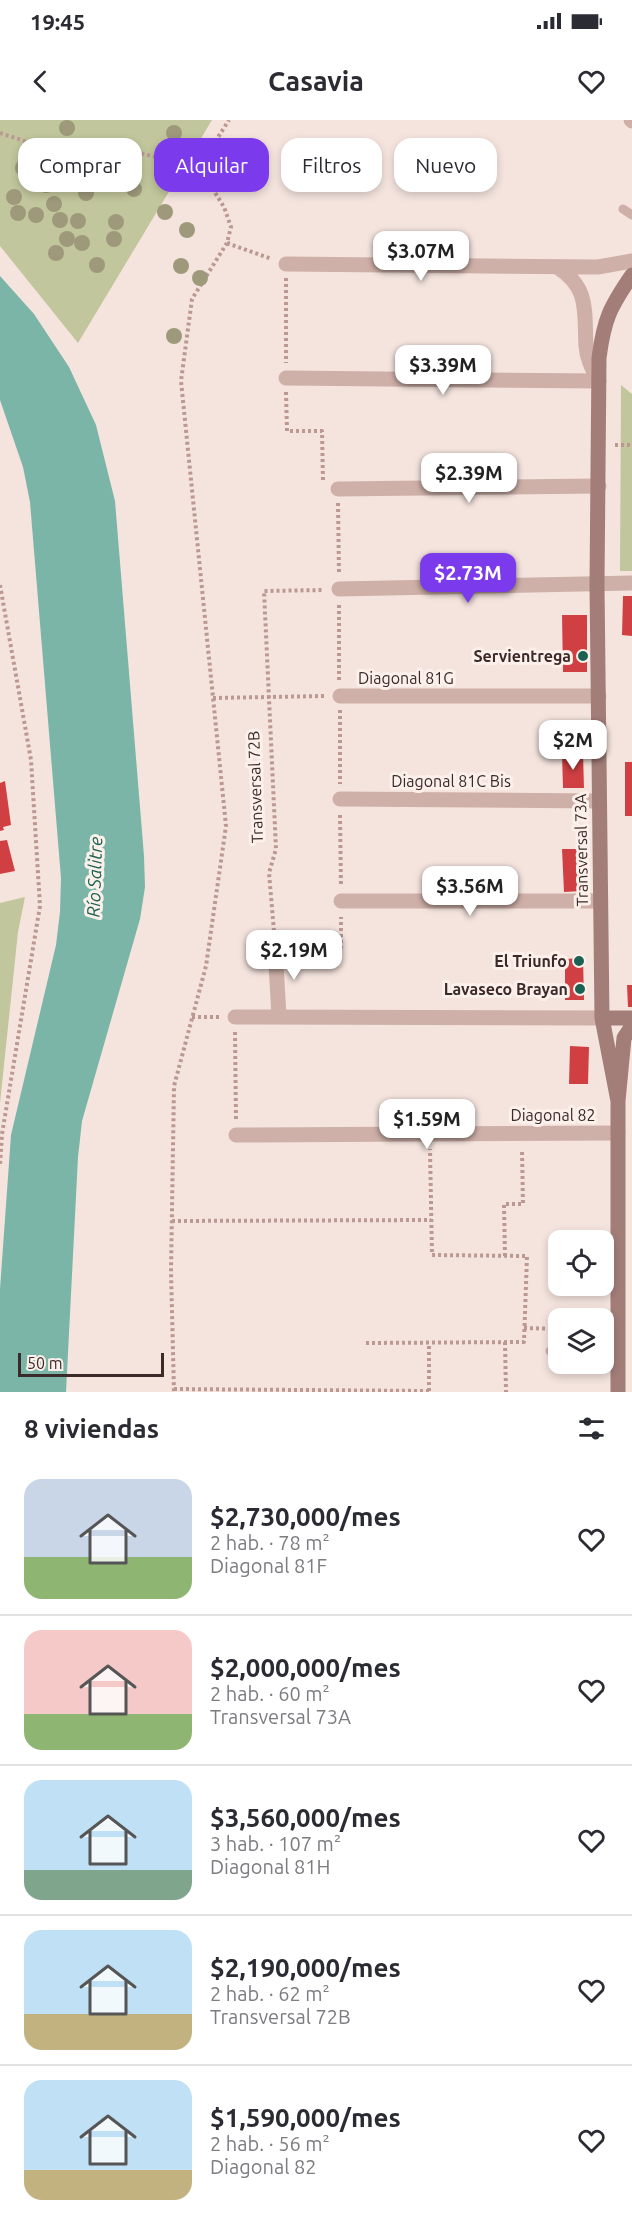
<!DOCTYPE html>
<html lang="es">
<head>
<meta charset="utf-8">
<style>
  body { margin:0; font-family:Ubuntu,sans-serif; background:#f7f7f7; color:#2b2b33; height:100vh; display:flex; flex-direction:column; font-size:22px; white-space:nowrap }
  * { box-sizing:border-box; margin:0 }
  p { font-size:20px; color:#7c7c81 }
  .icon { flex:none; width:33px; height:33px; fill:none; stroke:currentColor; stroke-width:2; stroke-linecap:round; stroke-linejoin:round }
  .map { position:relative; height:1272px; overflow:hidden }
  .panel { display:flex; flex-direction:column; background:#fff; flex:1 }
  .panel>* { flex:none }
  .hud { position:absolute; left:18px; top:18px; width:597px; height:54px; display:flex; gap:12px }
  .tools { position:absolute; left:548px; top:1110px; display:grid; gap:12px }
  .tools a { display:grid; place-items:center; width:66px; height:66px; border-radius:12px; background:#fff; box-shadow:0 3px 9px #0003; font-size:30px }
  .scale { position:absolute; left:18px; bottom:15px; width:146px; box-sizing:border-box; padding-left:6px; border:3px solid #3b2a29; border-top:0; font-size:16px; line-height:21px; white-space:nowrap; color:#3b2a29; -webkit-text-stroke:4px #fcf0eb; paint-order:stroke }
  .price { position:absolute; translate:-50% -51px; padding:0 14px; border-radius:12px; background:#fff; color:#222; font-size:20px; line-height:39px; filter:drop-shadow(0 2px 3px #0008) }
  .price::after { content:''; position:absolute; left:50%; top:36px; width:18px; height:14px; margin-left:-9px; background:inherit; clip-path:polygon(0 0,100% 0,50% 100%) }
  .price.selected { background:#7c3aed; color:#fff }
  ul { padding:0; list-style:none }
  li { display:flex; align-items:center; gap:18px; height:150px; padding:0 24px }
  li+li { border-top:2px solid #e1e1e2 }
  li span { display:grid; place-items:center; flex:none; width:168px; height:120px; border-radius:18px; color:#555 }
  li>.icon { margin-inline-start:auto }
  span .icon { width:72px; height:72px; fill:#fffc; stroke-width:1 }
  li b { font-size:26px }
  h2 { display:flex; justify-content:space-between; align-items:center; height:72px; padding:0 24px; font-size:26px }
  .tag { padding:0 21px; border-radius:18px; background:#fff; box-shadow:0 3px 9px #0003; font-size:21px; line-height:54px }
  .tag.selected { background:#7c3aed; color:#fff }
  .status { display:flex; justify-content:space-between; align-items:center; height:42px; padding:0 30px; background:#fff; direction:ltr }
  .status svg { height:16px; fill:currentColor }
  header { display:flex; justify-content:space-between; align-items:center; height:78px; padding:0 24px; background:#fff; font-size:27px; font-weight:600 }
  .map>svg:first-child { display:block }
  .green { fill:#c2c69c }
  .water { fill:#7ab5a8 }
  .building { fill:#d04042 }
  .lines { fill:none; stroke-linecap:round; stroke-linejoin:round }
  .path { stroke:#bb9992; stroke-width:4; stroke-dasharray:3 3; stroke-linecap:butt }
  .lane { stroke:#cfb0a8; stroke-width:9 }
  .street { stroke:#cfb0a8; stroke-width:15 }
  .secondary { stroke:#a37e79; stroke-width:15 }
  .tree { fill:#9e997b }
  .poi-dot { fill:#1a6153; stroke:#fcf0eb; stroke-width:2 }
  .labels { text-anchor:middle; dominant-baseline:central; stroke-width:6; stroke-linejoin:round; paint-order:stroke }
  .poi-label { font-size:16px; font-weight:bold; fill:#3b2a29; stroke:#fcf0eb; text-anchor:end }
  .street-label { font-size:16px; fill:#3b2a29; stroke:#fcf0eb }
  .water-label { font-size:18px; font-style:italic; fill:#1a6153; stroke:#fcf0eb }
</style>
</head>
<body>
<div class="status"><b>19:45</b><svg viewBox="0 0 49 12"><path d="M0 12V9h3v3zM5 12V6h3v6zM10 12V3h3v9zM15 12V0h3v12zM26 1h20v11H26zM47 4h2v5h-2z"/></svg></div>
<header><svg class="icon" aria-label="back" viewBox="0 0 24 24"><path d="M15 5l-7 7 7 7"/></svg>Casavia<svg class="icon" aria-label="heart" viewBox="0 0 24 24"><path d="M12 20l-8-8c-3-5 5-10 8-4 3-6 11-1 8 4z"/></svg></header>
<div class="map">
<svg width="632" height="1272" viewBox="0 0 632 1272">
  <rect width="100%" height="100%" fill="#f5e4de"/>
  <path class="green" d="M0,0H212L78,223L0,126Z
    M621,265L632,274V451H620Z
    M25,777L18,812L0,983V783Z"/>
  <path class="water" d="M0,156L34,194L69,247L96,305L115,381L144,736L145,767L140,799L82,1001L78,1037L66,1272H0V1169L11,1015L56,825L60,792L61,758L30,382L23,347L0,280Z"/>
  <path class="building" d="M623,476H632V516L622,515Z
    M562,495H587V552H563Z
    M583,633L584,668H563L562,634Z
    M625,642H632V696H625Z
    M5,661L11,705L3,707L4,710L0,711V663Z
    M7,720L15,751L0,754V721Z
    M562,729H581L582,771L564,772Z
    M583,838L584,880H565V839Z
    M627,865H632V887H628Z
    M570,926L589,927L588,964H569Z"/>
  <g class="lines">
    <path class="path" d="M0,13L40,26L118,28L199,47L224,87L231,107L227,123L192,179L181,261L226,706L206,846L174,966L171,1151L174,1272
      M199,47L229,0
      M227,123L272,139
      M286,158V243
      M286,272L287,311H322L323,361
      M615,325H632
      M338,383L339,454
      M0,465L31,640L40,786L2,1014L0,1045
      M339,485V562
      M213,578L324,576
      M340,590V664
      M340,695L341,766
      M274,811L269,753L276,729L264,471L324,470
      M291,826L341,827V797
      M192,897H219
      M235,912L236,1001
      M172,1101L431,1100
      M505,1136L504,1084H523L522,1029
      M524,1208L558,1209
      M505,1222L506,1272
      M366,1223L524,1222L527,1136L432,1135L430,1029
      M174,1269L429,1271
      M429,1271V1223"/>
    <path class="lane" d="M623,89L632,95
      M550,1231H558
      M603,1232H618"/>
    <path class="street" d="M631,0L632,1
      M286,144L598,147L632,141
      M557,147C590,168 584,191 586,226C587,239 592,250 599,261
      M286,258L599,261
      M338,369L599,366
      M339,469L632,463
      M340,576H599
      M340,679L598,681
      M341,781H600
      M275,826L279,897
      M235,897L602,898
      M236,1015L618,1013"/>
    <path class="secondary" d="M602,898H632
      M618,981L602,898L597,465L599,238C604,199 610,187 632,155
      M618,1272V981L624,918L632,906"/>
  </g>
  <g class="tree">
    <circle cx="67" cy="8" r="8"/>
    <circle cx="174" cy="13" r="8"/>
    <circle cx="23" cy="48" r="8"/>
    <circle cx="97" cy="51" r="8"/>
    <circle cx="73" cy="54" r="8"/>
    <circle cx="46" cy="65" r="8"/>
    <circle cx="134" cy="69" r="8"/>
    <circle cx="86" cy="73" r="8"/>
    <circle cx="14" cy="77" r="8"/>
    <circle cx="54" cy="84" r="8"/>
    <circle cx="165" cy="92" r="8"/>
    <circle cx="18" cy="93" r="8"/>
    <circle cx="36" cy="95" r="8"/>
    <circle cx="60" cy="100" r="8"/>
    <circle cx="78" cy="101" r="8"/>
    <circle cx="116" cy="102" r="8"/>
    <circle cx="187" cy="110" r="8"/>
    <circle cx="67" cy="119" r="8"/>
    <circle cx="114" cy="119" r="8"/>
    <circle cx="82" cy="123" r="8"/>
    <circle cx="56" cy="133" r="8"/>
    <circle cx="97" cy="145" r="8"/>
    <circle cx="181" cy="146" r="8"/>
    <circle cx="200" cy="158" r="8"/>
    <circle cx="174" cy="216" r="8"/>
  </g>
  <g class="poi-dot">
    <circle cx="583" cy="536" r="6"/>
    <circle cx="579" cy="841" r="6"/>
    <circle cx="580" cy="869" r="6"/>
  </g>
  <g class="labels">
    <g class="poi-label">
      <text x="571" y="536">Servientrega</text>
      <text x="567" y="841">El Triunfo</text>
      <text x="568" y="869">Lavaseco Brayan</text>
    </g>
    <g class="street-label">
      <text x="406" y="558">Diagonal 81G</text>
      <text x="451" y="661">Diagonal 81C Bis</text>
      <text transform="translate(255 667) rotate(-92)">Transversal 72B</text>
      <text transform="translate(581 730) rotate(-91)">Transversal 73A</text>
      <text x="553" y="995">Diagonal 82</text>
    </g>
    <g class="water-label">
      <text transform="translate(94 757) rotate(-88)">Río Salitre</text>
    </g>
  </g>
</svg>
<div class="tools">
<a><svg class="icon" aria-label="locate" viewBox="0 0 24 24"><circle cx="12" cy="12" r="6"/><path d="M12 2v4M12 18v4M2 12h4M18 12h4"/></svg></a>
<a><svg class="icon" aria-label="layers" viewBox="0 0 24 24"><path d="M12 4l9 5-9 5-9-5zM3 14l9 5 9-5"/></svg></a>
</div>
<div class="scale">50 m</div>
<b class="price" style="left:421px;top:162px">$3.07M</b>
<b class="price" style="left:443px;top:276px">$3.39M</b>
<b class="price" style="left:469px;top:384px">$2.39M</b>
<b class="price selected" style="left:468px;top:484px">$2.73M</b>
<b class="price" style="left:573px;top:651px">$2M</b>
<b class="price" style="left:470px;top:797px">$3.56M</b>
<b class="price" style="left:294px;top:861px">$2.19M</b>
<b class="price" style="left:427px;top:1030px">$1.59M</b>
<div class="hud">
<a class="tag">Comprar</a>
<a class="tag selected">Alquilar</a>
<a class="tag">Filtros</a>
<a class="tag">Nuevo</a>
</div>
</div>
<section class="panel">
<h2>8 viviendas<svg class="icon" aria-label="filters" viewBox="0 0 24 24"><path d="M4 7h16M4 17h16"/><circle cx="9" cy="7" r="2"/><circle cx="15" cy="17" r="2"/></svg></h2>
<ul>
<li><span style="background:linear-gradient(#c9d6e8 65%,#8fb573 0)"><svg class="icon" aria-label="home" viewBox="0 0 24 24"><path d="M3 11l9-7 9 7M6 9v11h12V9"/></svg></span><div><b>$2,730,000/mes</b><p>2 hab. · 78 m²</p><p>Diagonal 81F</p></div><svg class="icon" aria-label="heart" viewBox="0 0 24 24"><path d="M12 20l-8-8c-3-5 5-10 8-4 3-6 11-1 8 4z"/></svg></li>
<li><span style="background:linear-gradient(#f6c9c9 70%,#8fb573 0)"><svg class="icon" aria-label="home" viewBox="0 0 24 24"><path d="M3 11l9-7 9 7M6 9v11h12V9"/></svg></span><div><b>$2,000,000/mes</b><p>2 hab. · 60 m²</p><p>Transversal 73A</p></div><svg class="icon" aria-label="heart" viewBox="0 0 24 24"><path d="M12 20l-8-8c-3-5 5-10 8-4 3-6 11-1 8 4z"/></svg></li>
<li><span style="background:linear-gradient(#bfe0f5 75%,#7fa58c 0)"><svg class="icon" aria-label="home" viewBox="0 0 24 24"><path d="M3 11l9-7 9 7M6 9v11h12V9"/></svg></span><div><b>$3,560,000/mes</b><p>3 hab. · 107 m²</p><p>Diagonal 81H</p></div><svg class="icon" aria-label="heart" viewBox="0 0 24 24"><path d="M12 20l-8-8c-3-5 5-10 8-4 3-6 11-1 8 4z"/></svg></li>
<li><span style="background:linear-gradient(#bfe0f5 70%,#c2b280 0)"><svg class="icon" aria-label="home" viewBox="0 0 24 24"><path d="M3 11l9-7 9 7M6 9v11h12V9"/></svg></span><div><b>$2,190,000/mes</b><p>2 hab. · 62 m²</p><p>Transversal 72B</p></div><svg class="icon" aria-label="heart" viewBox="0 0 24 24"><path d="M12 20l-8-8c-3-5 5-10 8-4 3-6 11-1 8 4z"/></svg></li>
<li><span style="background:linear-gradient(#bfe0f5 75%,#c2b280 0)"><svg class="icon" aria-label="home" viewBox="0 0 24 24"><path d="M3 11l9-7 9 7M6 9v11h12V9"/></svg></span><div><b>$1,590,000/mes</b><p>2 hab. · 56 m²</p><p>Diagonal 82</p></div><svg class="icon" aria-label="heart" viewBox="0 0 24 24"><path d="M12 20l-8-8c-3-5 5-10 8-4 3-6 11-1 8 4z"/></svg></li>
</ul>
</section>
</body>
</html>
